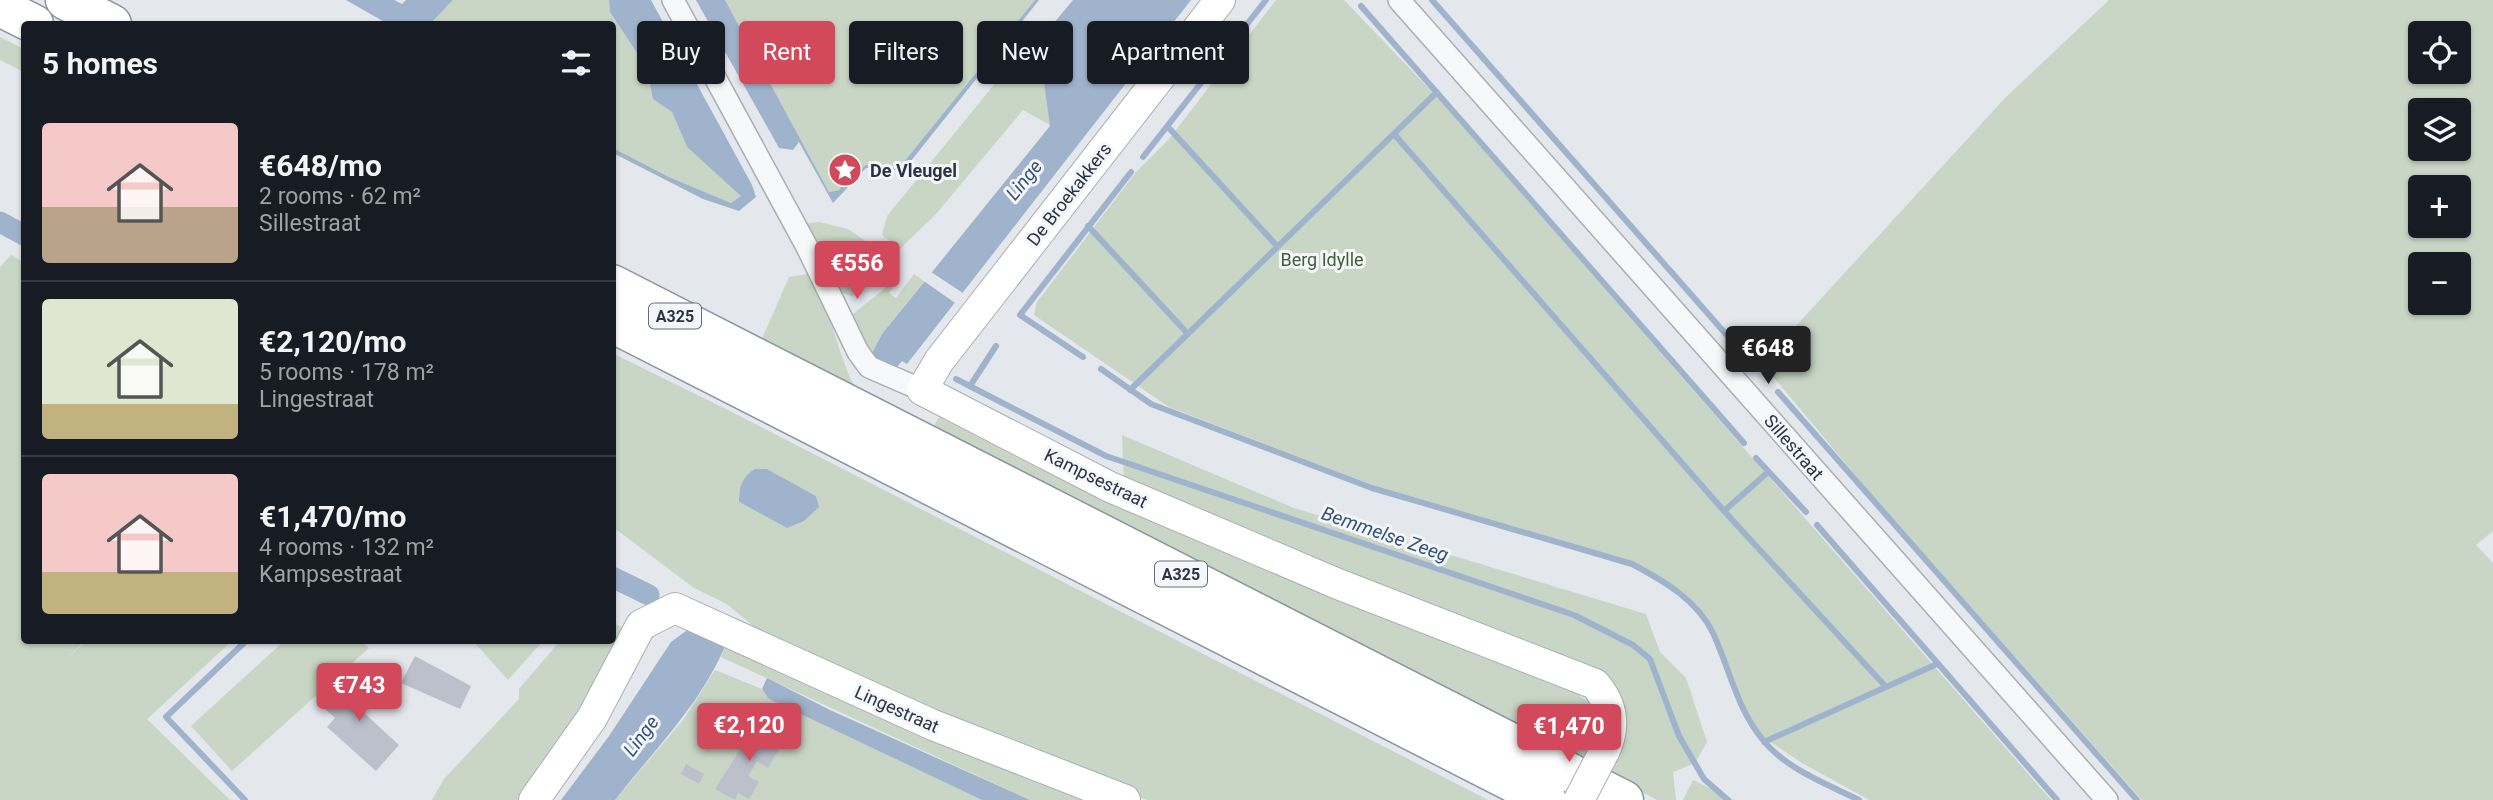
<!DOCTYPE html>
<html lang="en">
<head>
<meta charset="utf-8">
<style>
  body { margin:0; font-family:Roboto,sans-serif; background:#20242c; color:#f1f3f6; height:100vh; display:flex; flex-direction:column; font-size:26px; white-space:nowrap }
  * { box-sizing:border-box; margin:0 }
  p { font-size:23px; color:#9ea1a6 }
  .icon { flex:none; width:38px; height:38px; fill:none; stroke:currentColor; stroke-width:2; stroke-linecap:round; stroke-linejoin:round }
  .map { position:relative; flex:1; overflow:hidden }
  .panel { position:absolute; left:21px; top:21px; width:595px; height:623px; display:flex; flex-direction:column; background:#171b24; border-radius:7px; box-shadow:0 2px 5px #0004 }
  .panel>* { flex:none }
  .top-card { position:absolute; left:637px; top:21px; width:665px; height:63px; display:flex; gap:14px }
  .controls { position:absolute; left:2408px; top:21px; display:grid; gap:14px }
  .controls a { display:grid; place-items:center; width:63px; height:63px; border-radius:7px; background:#171b24; box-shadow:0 2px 5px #0004; font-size:35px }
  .price { position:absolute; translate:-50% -60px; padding:0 16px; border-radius:7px; background:#d1495b; color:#fff; font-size:23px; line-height:46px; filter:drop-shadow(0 2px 4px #0008) }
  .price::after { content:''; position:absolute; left:50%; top:42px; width:21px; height:16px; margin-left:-10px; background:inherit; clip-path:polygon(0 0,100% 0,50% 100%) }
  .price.selected { background:#222; color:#fff }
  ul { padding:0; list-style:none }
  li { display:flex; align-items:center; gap:21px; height:175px; padding:0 21px }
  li+li { border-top:2px solid #363941 }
  li span { display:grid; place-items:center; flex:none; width:196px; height:140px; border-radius:7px; color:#555 }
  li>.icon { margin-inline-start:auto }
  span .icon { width:84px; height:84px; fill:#fffc; stroke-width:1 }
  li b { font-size:30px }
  h2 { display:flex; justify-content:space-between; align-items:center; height:84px; padding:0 21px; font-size:30px }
  .tag { padding:0 24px; border-radius:7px; background:#171b24; box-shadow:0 2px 5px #0004; font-size:24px; line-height:63px }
  .tag.selected { background:#d1495b; color:#fff }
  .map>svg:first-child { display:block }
  .green { fill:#c9d6c5; fill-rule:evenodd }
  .water { fill:#9fb4cc }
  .pier { fill:#e4e7ec }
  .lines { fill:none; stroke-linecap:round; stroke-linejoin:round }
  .stream { stroke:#9fb4cc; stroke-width:6 }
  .canal { stroke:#9fb4cc; stroke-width:21 }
  .building { fill:#bbc0ca }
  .street-casing { stroke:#a9aeb7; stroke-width:24 }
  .secondary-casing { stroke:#a9aeb7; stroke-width:32 }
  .highway-casing { stroke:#8b94a3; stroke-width:41 }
  .street { stroke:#f7f8fa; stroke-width:21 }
  .secondary { stroke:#fff; stroke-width:30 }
  .highway { stroke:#fff; stroke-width:38 }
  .secondary-bridge-casing { stroke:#a9aeb7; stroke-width:32; stroke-linecap:butt }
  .secondary-bridge { stroke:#fff; stroke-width:30 }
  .labels { text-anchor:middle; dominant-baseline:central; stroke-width:6; stroke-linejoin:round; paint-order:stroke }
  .shield { fill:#f4f6f9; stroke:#676e7b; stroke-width:2 }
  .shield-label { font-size:16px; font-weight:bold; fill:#2b3445 }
  .poi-label { font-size:18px; font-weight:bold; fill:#2b3445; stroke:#f4f6f9; text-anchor:start }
  .street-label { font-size:18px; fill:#2b3445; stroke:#f4f6f9 }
  .park-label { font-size:18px; fill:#3f6138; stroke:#f4f6f9 }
  .water-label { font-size:19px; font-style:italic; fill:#34527a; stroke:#f4f6f9 }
</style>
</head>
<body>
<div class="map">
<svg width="2493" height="800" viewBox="0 0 2493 800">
  <rect width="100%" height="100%" fill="#e4e7ec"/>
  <path class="green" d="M453,0H609L611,13L647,68L654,99L672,112L687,147L742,196L731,203L669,177L613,148L612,24H430Z
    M725,0H1035L899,168L866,165L847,178L839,190L829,192Z
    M1276,0H1344L1439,99L2051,800H1869L1802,763L1763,737L1745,712L1713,630L1693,604L1669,583L1633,564L1370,484L1169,407L1034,315L1037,302L1136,172L1169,139Z
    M2109,0H2493V531L2476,545L2493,563V800H2142L1866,488L1762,363L2005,98ZM2420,33H2459V72H2420ZM2420,110H2459V149H2420ZM2420,187H2459V226H2420ZM2420,264H2459V303H2420Z
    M0,37L24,49V72L0,60Z
    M1032,38L1038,42L1050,125L1023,110L936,214L900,249L882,235L887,216Z
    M819,222L848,229L897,263L852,296L837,292L804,224Z
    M11,255L24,262V640L85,641L64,661L86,641H232L147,719L230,800H0V267Z
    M808,274C833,309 836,354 857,391L761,341L789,277Z
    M914,274L924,281L882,334L871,355L851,319L853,314L889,285L893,287L889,293L896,298Z
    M612,353L730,411L1488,800H1147L915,710L783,651L727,604L694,588L613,527ZM767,469L816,496L787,528L739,502Z
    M939,417L1041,469L1574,692L1588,701L1599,718L1588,764L932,429Z
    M1122,435L1294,508L1646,614L1660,652L1686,678L1707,742L1695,763L1673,772L1676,800H1657L1605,773L1612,701L1124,486Z
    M613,622L624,629L627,640L524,800H432L444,779L519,699V689L560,641L612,640Z
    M284,641H362L369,648L232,771L191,726Z
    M473,641H543L508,680Z
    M726,644L1100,800H1030L721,657Z
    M715,670L762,689L769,699L982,800H615L683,720Z
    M1693,780L1734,800H1683Z"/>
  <path class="water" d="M346,0H394L402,4L406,0H453L430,24H388Z
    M609,0H651L752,185L756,197L739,211L703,199L613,153V148L669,177L731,203L741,196L687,147L672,112L653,99L647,68L610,12Z
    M696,0H725L829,192L839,190L847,178L866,165L899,168L1035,0H1039L903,171L866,168L833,203L799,142L793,150L779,148Z
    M1073,0H1191L907,364L902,361L896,368L871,355L882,334L1050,126L1038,42Z
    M755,469H767L816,496L819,507L804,521L787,528L739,502C739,487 742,477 755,469Z
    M690,628L726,644C701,704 655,749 615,800H561L609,736L671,642Z
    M767,678L830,710L1030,800H982L769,699L762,689Z"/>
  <path class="pier" d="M928,270L966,295L958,305L921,279Z"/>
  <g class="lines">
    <path class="stream" d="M1432,0L1739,349
      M1361,6L1744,443
      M1168,127L1277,246
      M1394,134L1724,511L1886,687
      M1143,157L1266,0
      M1088,226L1188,334
      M1083,357L1020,315L1131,172
      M1101,369L1151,404L1372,488L1632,564C1664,581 1697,600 1713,633C1730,670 1737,709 1763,740C1786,769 1827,784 1859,800
      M956,379L1106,456L1574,615L1633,645L1650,659L1679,736L1704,779L1728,800
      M970,386L996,346
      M1130,390L1437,92
      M1778,392L2137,800
      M1756,458L1806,512
      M1724,511L1768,472
      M1817,525L2057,800
      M1764,742L1937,664
      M245,800L166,717L247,640"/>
    <path class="canal" d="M0,222L24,235
      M612,577L649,595"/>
  </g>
  <path class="building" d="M415,656L471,686L460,709L401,683Z
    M362,665L374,676L351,701L399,745L376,771L327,727L335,718L322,706Z
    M756,725L784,740L768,768L757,761L748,776L759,782L749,799L738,793L735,800L715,789Z
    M686,764L704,774L699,784L681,774Z"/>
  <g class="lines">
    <defs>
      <path id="street" d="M673,0L807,247L858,352L869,367L922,390
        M1399,0L2107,800"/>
      <path id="secondary" d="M1220,0L939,361L922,390L1110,487L1338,584L1595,684C1613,705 1616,727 1604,752
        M534,800L592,718L641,625L675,608L933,725L1125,800"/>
      <path id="highway" d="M65,0L112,24
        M0,7L34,24
        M612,284L1624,800
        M612,323L1547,800"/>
    </defs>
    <use href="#street" class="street-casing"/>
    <use href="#secondary" class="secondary-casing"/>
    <use href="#highway" class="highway-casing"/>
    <use href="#street" class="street"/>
    <use href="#secondary" class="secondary"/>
    <use href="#highway" class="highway"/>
    <defs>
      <path id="secondary-bridge" d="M1579,800L1604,752"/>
    </defs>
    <use href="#secondary-bridge" class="secondary-bridge-casing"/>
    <use href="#secondary-bridge" class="secondary-bridge"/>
  </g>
  <defs>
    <symbol id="sight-disc" viewBox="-11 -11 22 22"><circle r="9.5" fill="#d1495b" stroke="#f4f6f9"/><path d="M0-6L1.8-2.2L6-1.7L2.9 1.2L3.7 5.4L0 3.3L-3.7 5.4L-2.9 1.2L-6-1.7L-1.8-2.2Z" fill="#fff"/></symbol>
  </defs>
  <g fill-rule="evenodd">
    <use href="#sight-disc" x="826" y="151" width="38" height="38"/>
  </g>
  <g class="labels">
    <g class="shield">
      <rect x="649" y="303.5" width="52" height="25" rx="5"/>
      <rect x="1155" y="561.5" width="52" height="25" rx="5"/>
    </g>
    <g class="shield-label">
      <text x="675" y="316">A325</text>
      <text x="1181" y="574">A325</text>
    </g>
    <g class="poi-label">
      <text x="870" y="170">De Vleugel</text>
    </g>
    <g class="street-label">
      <text transform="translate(1069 194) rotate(-52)">De Broekakkers</text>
      <text transform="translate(1794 447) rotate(49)">Sillestraat</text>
      <text transform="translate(1096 478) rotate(26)">Kampsestraat</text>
      <text transform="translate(897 709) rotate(24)">Lingestraat</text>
    </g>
    <g class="park-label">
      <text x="1322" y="259">Berg Idylle</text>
    </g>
    <g class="water-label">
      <text transform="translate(1024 180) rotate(-51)">Linge</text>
      <text transform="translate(1385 534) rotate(19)">Bemmelse Zeeg</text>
      <text transform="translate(641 736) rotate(-53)">Linge</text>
    </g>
  </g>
</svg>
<div class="controls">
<a><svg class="icon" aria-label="locate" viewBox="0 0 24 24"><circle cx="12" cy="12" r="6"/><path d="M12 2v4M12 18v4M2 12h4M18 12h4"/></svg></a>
<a><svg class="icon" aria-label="layers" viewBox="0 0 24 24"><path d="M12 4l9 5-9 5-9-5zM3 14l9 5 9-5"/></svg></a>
<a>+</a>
<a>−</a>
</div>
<b class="price" style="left:857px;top:301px">€556</b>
<b class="price selected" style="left:1768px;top:386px">€648</b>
<b class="price" style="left:359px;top:723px">€743</b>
<b class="price" style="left:749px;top:763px">€2,120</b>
<b class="price" style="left:1569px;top:764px">€1,470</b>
<div class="top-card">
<a class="tag">Buy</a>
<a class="tag selected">Rent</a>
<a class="tag">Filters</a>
<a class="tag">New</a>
<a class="tag">Apartment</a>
</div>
<section class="panel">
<h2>5 homes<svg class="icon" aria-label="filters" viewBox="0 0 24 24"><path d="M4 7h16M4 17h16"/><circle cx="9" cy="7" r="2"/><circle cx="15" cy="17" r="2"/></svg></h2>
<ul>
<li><span style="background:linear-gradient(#f6c9c9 60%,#b9a48a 0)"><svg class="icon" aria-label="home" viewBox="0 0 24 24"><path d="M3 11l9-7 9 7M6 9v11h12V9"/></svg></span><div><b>€648/mo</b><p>2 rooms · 62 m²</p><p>Sillestraat</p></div></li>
<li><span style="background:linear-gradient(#dfe7d0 75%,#c2b280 0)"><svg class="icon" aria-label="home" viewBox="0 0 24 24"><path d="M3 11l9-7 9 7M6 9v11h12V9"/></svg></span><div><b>€2,120/mo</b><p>5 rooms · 178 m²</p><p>Lingestraat</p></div></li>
<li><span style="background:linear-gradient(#f6c9c9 70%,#c2b280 0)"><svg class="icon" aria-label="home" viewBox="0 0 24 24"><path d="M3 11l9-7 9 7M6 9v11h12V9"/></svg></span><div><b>€1,470/mo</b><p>4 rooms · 132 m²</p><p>Kampsestraat</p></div></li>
</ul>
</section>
</div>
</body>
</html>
